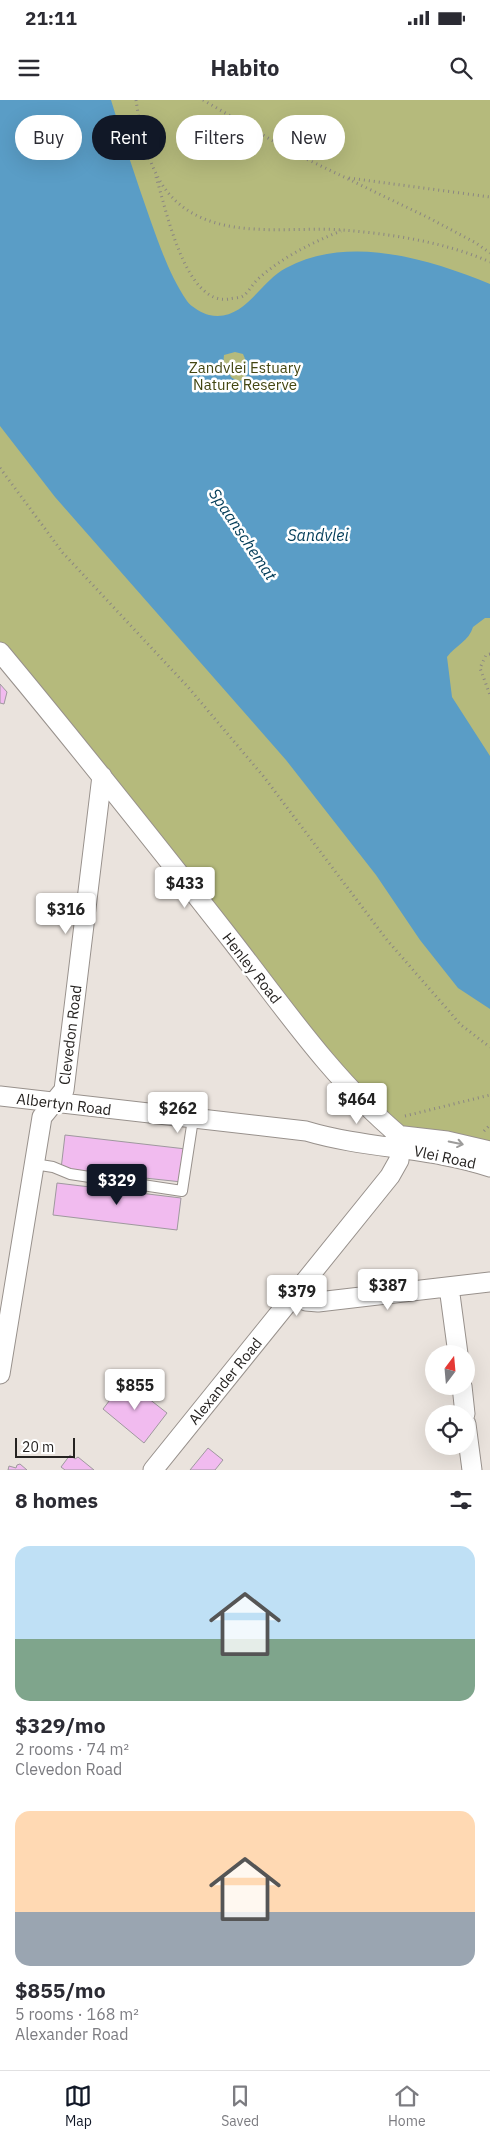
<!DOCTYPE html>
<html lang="en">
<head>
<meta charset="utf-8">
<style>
  body { margin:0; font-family:"IBM Plex Sans",sans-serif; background:#f2f2f3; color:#2b2b33; height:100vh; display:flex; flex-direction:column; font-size:19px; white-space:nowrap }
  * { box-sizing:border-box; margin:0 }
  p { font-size:16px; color:#7c7c81 }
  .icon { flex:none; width:28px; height:28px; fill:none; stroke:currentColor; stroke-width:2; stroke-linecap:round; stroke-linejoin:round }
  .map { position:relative; height:1370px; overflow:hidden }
  .sheet { display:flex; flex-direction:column; background:#fff; flex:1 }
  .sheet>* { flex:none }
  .banner { position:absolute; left:15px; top:15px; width:460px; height:45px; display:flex; gap:10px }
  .needle { width:32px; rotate:16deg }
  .tools { position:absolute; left:425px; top:1245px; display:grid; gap:10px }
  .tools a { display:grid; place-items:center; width:50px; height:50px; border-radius:50%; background:#fff; box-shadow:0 5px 20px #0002; font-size:25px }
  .scale { position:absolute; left:15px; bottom:12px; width:60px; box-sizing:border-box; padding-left:5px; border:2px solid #262321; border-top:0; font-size:14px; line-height:18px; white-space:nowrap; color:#262321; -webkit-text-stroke:4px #fff; paint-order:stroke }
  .price { position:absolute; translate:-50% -42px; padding:0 11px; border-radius:5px; background:#fff; color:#222; font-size:16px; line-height:32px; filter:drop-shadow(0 1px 2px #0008) }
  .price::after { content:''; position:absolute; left:50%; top:30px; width:15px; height:11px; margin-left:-8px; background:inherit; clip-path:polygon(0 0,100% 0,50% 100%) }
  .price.active { background:#111827; color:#fff }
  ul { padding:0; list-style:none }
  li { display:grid; align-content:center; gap:10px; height:265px; padding:0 15px }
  li span { display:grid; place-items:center; height:155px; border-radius:15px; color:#555 }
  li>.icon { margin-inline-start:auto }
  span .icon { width:90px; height:90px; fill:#fffc; stroke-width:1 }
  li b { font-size:21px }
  h2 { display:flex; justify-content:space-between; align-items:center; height:60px; padding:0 15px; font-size:21px }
  .chip { padding:0 18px; border-radius:22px; background:#fff; box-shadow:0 5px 20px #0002; font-size:18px; line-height:45px }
  .chip.active { background:#111827; color:#fff }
  .status { display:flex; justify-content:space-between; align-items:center; height:35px; padding:0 25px; background:#fff; direction:ltr }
  .status svg { height:14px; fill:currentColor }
  header { display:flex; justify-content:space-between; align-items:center; height:65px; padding:0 15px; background:#fff; font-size:22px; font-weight:800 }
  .tab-bar { display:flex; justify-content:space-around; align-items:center; height:70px; border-top:1px solid #e1e1e2; background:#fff; font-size:14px; color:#7c7c81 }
  .tab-bar a { display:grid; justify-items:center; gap:2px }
  .tab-bar .active { color:#111827 }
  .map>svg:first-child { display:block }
  .green { fill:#b5ba7c }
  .water { fill:#5a9dc6; fill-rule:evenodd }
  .building { fill:#f1bbef; stroke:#9f999e }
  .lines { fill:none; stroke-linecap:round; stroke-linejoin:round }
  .service-casing { stroke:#98918c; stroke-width:12 }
  .minor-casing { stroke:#98918c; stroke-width:21 }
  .path { stroke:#8b8682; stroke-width:3; stroke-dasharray:1 4; stroke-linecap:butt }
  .service { stroke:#fff; stroke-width:10 }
  .minor { stroke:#fff; stroke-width:19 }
  .oneway { stroke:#9d9c9b }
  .labels { text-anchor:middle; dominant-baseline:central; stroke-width:5; stroke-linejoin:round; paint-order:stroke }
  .park-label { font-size:15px; fill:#434611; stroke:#fff }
  .street-label { font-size:15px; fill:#262321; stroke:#fff }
  .water-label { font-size:16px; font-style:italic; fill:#003b57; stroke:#fff }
</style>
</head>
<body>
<div class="status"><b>21:11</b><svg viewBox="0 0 49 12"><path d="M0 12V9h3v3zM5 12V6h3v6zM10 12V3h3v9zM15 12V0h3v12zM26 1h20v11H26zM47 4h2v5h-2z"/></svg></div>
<header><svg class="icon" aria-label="menu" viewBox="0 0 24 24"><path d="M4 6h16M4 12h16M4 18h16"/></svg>Habito<svg class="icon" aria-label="search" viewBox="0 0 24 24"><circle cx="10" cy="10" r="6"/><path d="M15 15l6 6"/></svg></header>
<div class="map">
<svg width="490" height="1370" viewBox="0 0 490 1370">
  <rect width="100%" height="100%" fill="#eae3dd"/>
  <path class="green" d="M0,0H490V1051L383,1022L0,552Z"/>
  <path class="water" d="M0,0H111C123,40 136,79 150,119C160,147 170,176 187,201C190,206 203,214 209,215C244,223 260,181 286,168C349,134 429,159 490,184V518H485L473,527C469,541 456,545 447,557L452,597L490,656V909L458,888L420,840L376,775L286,660L55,397L0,326ZM235,252L243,254C247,262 248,273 244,280L239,281L232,278L223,265L224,255Z"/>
  <path class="building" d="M0,584L7,592L4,604L0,603Z
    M65,1035L186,1049L182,1082L61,1069Z
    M57,1083L181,1098L177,1130L53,1115Z
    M125,1280L167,1313L144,1343L103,1309Z
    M208,1348L223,1360L215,1370H190Z
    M70,1355L75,1359L78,1357L94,1370H65L61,1367Z
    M20,1364L27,1370H8L9,1366L16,1368L17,1365Z"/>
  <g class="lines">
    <defs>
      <path id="service" d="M34,1064L53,1067L70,1074L182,1091L193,1019"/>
      <path id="minor" d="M0,552C79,647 156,744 232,841C284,908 334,981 400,1036
        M0,996L306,1031C366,1049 430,1047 490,1067
        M395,1035L447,1041L490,1051
        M449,1187L458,1254
        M294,1194L306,1201L318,1202L490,1182
        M0,1274L42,1017L64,990L102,676
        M462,1286L465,1314
        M466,1324L472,1370
        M153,1370L390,1076L399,1060L400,1037"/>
    </defs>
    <use href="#service" class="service-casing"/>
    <use href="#minor" class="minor-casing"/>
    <path class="path" d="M136,0C141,34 150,79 178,103C222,141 290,126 343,130C391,134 445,142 490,162
      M203,0L292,52L429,118L476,143L490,153
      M156,77C166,108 185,206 229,199C233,198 240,198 243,196C249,192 253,183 259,178C283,157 311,143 341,131
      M349,78L490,97
      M0,368L63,453L188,587L264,677L387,840L461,925L490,947
      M490,554L486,555L480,568L490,595
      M405,1016L490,995
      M484,1031L490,1025"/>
    <use href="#service" class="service"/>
    <use href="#minor" class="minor"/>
  </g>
  <defs><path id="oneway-shaft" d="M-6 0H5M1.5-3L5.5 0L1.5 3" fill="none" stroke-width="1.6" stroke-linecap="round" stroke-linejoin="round" transform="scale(1.25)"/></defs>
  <use class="oneway" href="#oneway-shaft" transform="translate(456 1043) rotate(12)"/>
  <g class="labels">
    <g class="park-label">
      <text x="245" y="267">Zandvlei Estuary<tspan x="245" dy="17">Nature Reserve</tspan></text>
    </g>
    <g class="street-label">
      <text transform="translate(252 868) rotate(52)">Henley Road</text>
      <text transform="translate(70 935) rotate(-83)">Clevedon Road</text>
      <text transform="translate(64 1004) rotate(7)">Albertyn Road</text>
      <text transform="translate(445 1057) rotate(12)">Vlei Road</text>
      <text transform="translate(225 1281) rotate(-51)">Alexander Road</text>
    </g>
    <g class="water-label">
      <text transform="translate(243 434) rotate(56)">Spaanschemat</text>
      <text x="318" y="435">Sandvlei</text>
    </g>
  </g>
</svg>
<div class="tools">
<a><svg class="needle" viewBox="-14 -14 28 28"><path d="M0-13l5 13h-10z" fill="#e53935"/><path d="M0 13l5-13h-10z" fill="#7c7c81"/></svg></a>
<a><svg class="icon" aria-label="locate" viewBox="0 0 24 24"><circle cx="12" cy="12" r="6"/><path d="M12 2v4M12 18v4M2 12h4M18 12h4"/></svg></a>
</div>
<div class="scale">20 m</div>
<b class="price" style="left:185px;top:809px">$433</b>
<b class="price" style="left:66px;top:835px">$316</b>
<b class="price" style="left:357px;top:1025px">$464</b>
<b class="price" style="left:178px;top:1034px">$262</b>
<b class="price active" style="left:117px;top:1106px">$329</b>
<b class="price" style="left:388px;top:1211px">$387</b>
<b class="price" style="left:297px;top:1217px">$379</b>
<b class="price" style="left:135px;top:1311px">$855</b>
<div class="banner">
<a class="chip">Buy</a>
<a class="chip active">Rent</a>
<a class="chip">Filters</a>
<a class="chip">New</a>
</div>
</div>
<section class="sheet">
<h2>8 homes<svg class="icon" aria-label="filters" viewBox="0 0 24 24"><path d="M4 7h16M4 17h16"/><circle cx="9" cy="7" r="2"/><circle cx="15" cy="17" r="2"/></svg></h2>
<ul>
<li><span style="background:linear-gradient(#bfe0f5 60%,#7fa58c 0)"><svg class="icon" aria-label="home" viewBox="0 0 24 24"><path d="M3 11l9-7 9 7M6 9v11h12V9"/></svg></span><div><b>$329/mo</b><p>2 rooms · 74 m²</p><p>Clevedon Road</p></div></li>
<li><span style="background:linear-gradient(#ffd9b3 65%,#9aa5b1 0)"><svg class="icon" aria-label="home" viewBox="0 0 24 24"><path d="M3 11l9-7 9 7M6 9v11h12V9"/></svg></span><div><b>$855/mo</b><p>5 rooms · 168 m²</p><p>Alexander Road</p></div></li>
</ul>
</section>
<nav class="tab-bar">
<a class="active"><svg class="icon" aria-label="map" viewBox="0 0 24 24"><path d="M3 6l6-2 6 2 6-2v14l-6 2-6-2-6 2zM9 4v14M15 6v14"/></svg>Map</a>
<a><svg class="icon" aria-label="saved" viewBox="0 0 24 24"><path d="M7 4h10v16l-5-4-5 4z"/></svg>Saved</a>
<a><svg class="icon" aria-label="home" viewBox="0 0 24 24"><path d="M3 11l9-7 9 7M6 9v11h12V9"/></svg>Home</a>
</nav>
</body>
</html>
